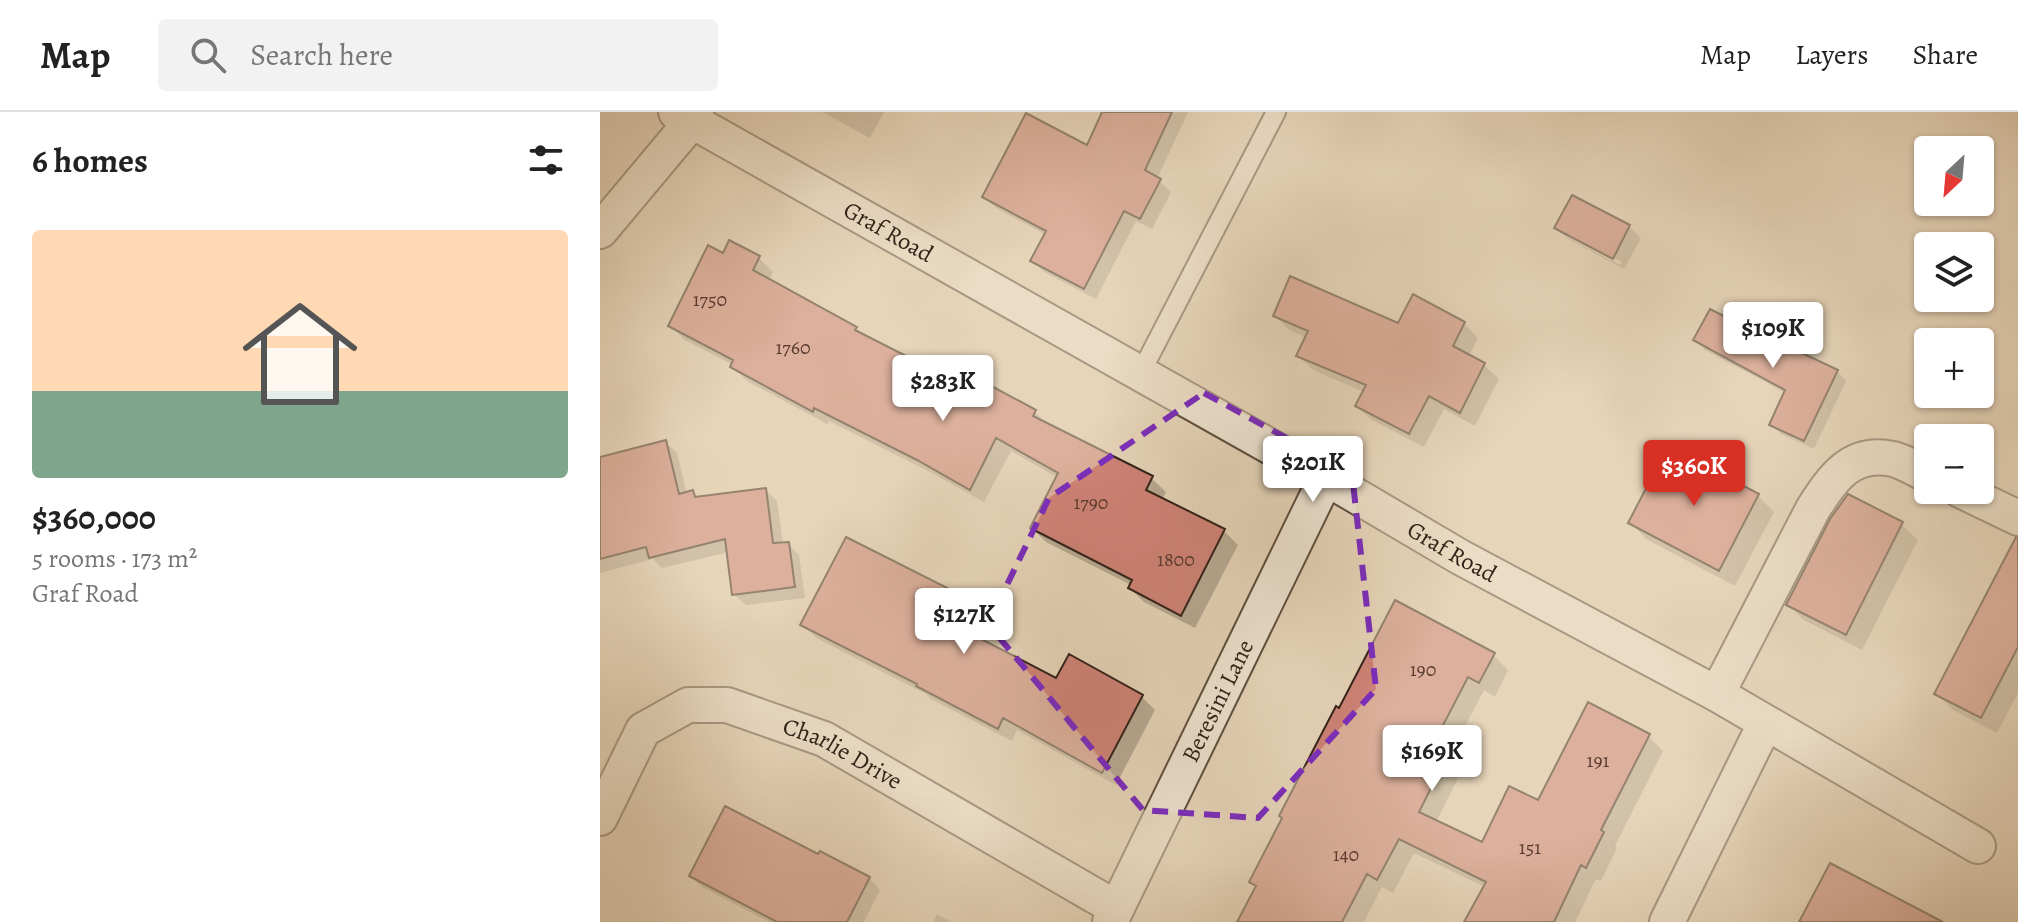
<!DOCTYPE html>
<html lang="en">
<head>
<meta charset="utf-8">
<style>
  body { margin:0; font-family:Alegreya,serif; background:#f2f2f2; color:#222; height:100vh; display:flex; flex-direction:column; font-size:30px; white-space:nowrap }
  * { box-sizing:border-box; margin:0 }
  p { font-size:26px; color:#767676 }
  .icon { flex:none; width:44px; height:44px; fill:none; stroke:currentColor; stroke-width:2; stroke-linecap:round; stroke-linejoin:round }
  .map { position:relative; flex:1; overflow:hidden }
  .sheet { display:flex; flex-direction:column; background:#fff; width:600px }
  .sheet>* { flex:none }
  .needle { width:52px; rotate:206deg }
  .tools { position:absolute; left:1314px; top:24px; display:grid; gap:16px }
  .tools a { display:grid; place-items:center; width:80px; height:80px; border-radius:8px; background:#fff; box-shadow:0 2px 6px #0004; font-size:40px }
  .price { position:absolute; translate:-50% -68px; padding:0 18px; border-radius:8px; background:#fff; color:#222; font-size:26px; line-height:52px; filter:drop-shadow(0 2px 4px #0008) }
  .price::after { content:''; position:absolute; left:50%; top:48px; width:24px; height:18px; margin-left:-12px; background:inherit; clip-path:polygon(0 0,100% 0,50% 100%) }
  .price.on { background:#d93025; color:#fff }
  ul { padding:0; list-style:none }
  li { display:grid; align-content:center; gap:16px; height:424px; padding:0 32px }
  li+li { border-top:2px solid #e0e0e0 }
  li span { display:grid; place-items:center; height:248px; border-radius:8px; color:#555 }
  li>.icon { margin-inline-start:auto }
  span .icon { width:144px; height:144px; fill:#fffc; stroke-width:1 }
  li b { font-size:34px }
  h2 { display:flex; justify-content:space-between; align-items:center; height:96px; padding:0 32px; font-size:34px }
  header { display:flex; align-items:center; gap:48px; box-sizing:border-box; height:112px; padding:0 40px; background:#fff; border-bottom:2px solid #e0e0e0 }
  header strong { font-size:38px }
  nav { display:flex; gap:44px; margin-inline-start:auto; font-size:28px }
  .search { width:560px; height:72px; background:#f2f2f2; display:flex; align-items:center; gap:20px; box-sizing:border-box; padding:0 28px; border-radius:8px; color:#767676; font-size:30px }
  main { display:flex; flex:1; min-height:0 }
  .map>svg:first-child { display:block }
  .shadow { fill:#0003; fill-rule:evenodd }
  .building { fill:#cf8378; stroke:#312218; stroke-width:2 }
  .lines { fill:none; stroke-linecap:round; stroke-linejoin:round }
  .service-casing { stroke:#5e4f40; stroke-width:22 }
  .minor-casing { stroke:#5e4f40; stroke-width:38 }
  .service { stroke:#efe4d2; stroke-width:18 }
  .minor { stroke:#efe4d2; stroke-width:34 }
  .marked { fill:none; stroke:#7b2cbf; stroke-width:6; stroke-dasharray:16 10; stroke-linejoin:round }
  .labels { text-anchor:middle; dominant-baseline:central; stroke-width:6; stroke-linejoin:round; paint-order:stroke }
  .number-label { font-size:20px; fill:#583a30 }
  .street-label { font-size:24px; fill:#312218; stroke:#efe4d2 }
</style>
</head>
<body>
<header>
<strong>Map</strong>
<div class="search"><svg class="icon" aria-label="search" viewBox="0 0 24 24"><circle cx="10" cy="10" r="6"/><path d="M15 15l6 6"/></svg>Search here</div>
<nav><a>Map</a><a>Layers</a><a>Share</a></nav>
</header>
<main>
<section class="sheet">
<h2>6 homes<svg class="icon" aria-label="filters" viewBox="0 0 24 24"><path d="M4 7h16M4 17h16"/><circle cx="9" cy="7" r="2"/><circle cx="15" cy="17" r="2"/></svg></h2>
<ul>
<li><span style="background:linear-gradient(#ffd9b3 65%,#7fa58c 0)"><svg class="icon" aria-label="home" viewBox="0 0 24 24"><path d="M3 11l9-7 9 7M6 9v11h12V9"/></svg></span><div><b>$360,000</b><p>5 rooms · 173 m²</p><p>Graf Road</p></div></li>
</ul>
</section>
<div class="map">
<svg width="1418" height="810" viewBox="0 0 1418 810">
  <rect width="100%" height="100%" fill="#e7d5ba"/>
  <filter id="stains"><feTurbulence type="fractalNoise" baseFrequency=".0025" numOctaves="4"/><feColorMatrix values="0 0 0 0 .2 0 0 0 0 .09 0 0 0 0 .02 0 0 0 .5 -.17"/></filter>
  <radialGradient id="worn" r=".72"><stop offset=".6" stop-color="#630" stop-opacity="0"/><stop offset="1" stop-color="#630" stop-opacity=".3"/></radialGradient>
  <path class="shadow" d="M222,0H284L270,26Z
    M504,0H588L557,67L571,80L552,117L536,109L496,187L444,160L433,149L446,123L396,96L384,85L487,36Z
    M1029,114L1041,126L1024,157L968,127L957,116ZM967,121L1022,150L1020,153L967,125Z
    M130,131L159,146L173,160L169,169L255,217L263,224L370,278L435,300L449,314L551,366L566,380L562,388L624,419L638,433L595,516L544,490L530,476L531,473L446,430L432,416L458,366L411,339L384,390L334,362L229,309L227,312L147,269L132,254L133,253L85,228L70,213L124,144Z
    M675,204L799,213L864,211L878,226L869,244L884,253L899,267L875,314L844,297L824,335L772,308L757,294L764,280L713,258L698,244L707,226L689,218Z
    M1096,228L1179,235L1237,259L1246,269L1214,337L1181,322L1172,312L1186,281L1105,238Z
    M65,330L77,341L87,382L93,380L99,386L165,378L177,389L183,432H188L199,443L205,486L146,493L134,482L129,440L62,456L53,447L0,461V344L2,346Z
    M1158,384L1174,400L1135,474L1046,427L1030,410Z
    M1301,412L1318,428L1262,538L1204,508L1188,492Z
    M1418,455V581L1397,621L1353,598L1337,582Z
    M380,494L393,508L382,530L457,569L542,585L555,598L516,673L417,618L412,629L331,587L326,582L216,526L203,512Z
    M893,543L908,558L895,585L884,578L845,653L858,666L836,710L883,733L939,691L1048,624L1063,639L1015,734L1017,736L1001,769L996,767L975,810H867L885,775L814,741L793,781L782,775L764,810H640L740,598Z
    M219,744L269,766L280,778L264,810H169L102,775L91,764Z
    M337,802L352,810H333Z"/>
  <path class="building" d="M502,0H572L545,58L561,67L540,107L524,99L484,177L430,149L446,119L382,85L426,1L487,33Z
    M972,83L1030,113L1013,147L954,116Z
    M129,128L160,144L153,158L257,215L255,218L369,276L375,265L436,298L433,304L553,364L546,378L625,417L581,504L528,476L532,468L430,416L458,361L396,326L370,378L317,348L214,296L213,300L130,255L133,248L68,214L108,133L123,141Z
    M690,164L798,211L813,182L865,210L853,234L885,251L860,301L829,284L809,322L755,294L766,273L696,244L708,219L673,204Z
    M1110,197L1178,232L1179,230L1238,258L1204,329L1169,313L1185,278L1093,228Z
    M66,328L79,382L93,378L95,385L166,376L173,431L189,430L195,475L132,483L125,427L49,446L46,435L0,447V345Z
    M1068,334L1159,382L1119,459L1028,411Z
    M1248,382L1303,410L1246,523L1186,493L1230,407Z
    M246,425L381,493L368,520L456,566L469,542L543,583L502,661L403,606L398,617L316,574L317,572L200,513Z
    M1416,425L1418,426V535L1381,606L1334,582Z
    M795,488L895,541L879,571L868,565L828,642L844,650L819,700L882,730L909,674L938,688L988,590L1050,622L1001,718L1004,720L986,756L981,753L954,810H864L886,770L799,727L777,768L767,762L742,810H637L656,774L649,770L682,706L679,704L736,594L739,596Z
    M125,694L218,742L220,739L270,765L247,810H177L89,764Z
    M1230,751L1343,810H1199Z"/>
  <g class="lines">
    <defs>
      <path id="service" d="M540,262L676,0"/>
      <g id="minor">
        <path id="s1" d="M76,0L726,366L860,445L1117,582L1378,734"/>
        <path d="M0,119L92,9L96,0"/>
        <path d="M1360,378L1418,406"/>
        <path d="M1117,582L1213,397C1233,366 1251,338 1293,347C1305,350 1317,358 1328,363"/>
        <path id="s2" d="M0,706L43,618L88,593H127L224,627L516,796"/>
        <path id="s3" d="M510,810L726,366"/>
        <path d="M1067,810L1165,612"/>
      </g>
    </defs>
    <use href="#service" class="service-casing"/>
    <use href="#minor" class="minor-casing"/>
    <use href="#service" class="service"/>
    <use href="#minor" class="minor"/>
  </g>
  <path d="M0 0H1418V810H0ZM604,281L752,362L776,577L658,706L543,698L388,512L449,386Z" fill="#e7d5ba" fill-opacity=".55" fill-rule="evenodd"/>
  <path class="marked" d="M604,281L752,362L776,577L658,706L543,698L388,512L449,386Z"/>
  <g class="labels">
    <g class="number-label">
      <text x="110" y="187">1750</text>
      <text x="193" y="235">1760</text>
      <text x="491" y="390">1790</text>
      <text x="576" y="447">1800</text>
      <text x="823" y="557">190</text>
      <text x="998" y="648">191</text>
      <text x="930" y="735">151</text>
      <text x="746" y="742">140</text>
    </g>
    <g class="street-label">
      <text stroke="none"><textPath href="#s1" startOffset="244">Graf Road</textPath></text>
      <text stroke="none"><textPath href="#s1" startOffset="892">Graf Road</textPath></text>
      <text stroke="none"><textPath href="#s3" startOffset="246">Beresini Lane</textPath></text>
      <text stroke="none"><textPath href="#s2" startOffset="314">Charlie Drive</textPath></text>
    </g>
  </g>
  <rect width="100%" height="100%" filter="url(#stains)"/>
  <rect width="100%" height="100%" fill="url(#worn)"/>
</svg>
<div class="tools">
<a><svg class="needle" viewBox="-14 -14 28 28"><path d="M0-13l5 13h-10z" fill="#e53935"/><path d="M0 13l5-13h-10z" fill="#767676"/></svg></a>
<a><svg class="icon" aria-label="layers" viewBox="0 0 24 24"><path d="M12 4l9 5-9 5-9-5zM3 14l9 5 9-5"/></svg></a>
<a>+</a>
<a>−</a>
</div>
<b class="price" style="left:1173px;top:258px">$109K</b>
<b class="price" style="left:343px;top:311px">$283K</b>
<b class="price" style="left:713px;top:392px">$201K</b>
<b class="price on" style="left:1094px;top:396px">$360K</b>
<b class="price" style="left:364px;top:544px">$127K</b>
<b class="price" style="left:832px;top:681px">$169K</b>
</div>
</main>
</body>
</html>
